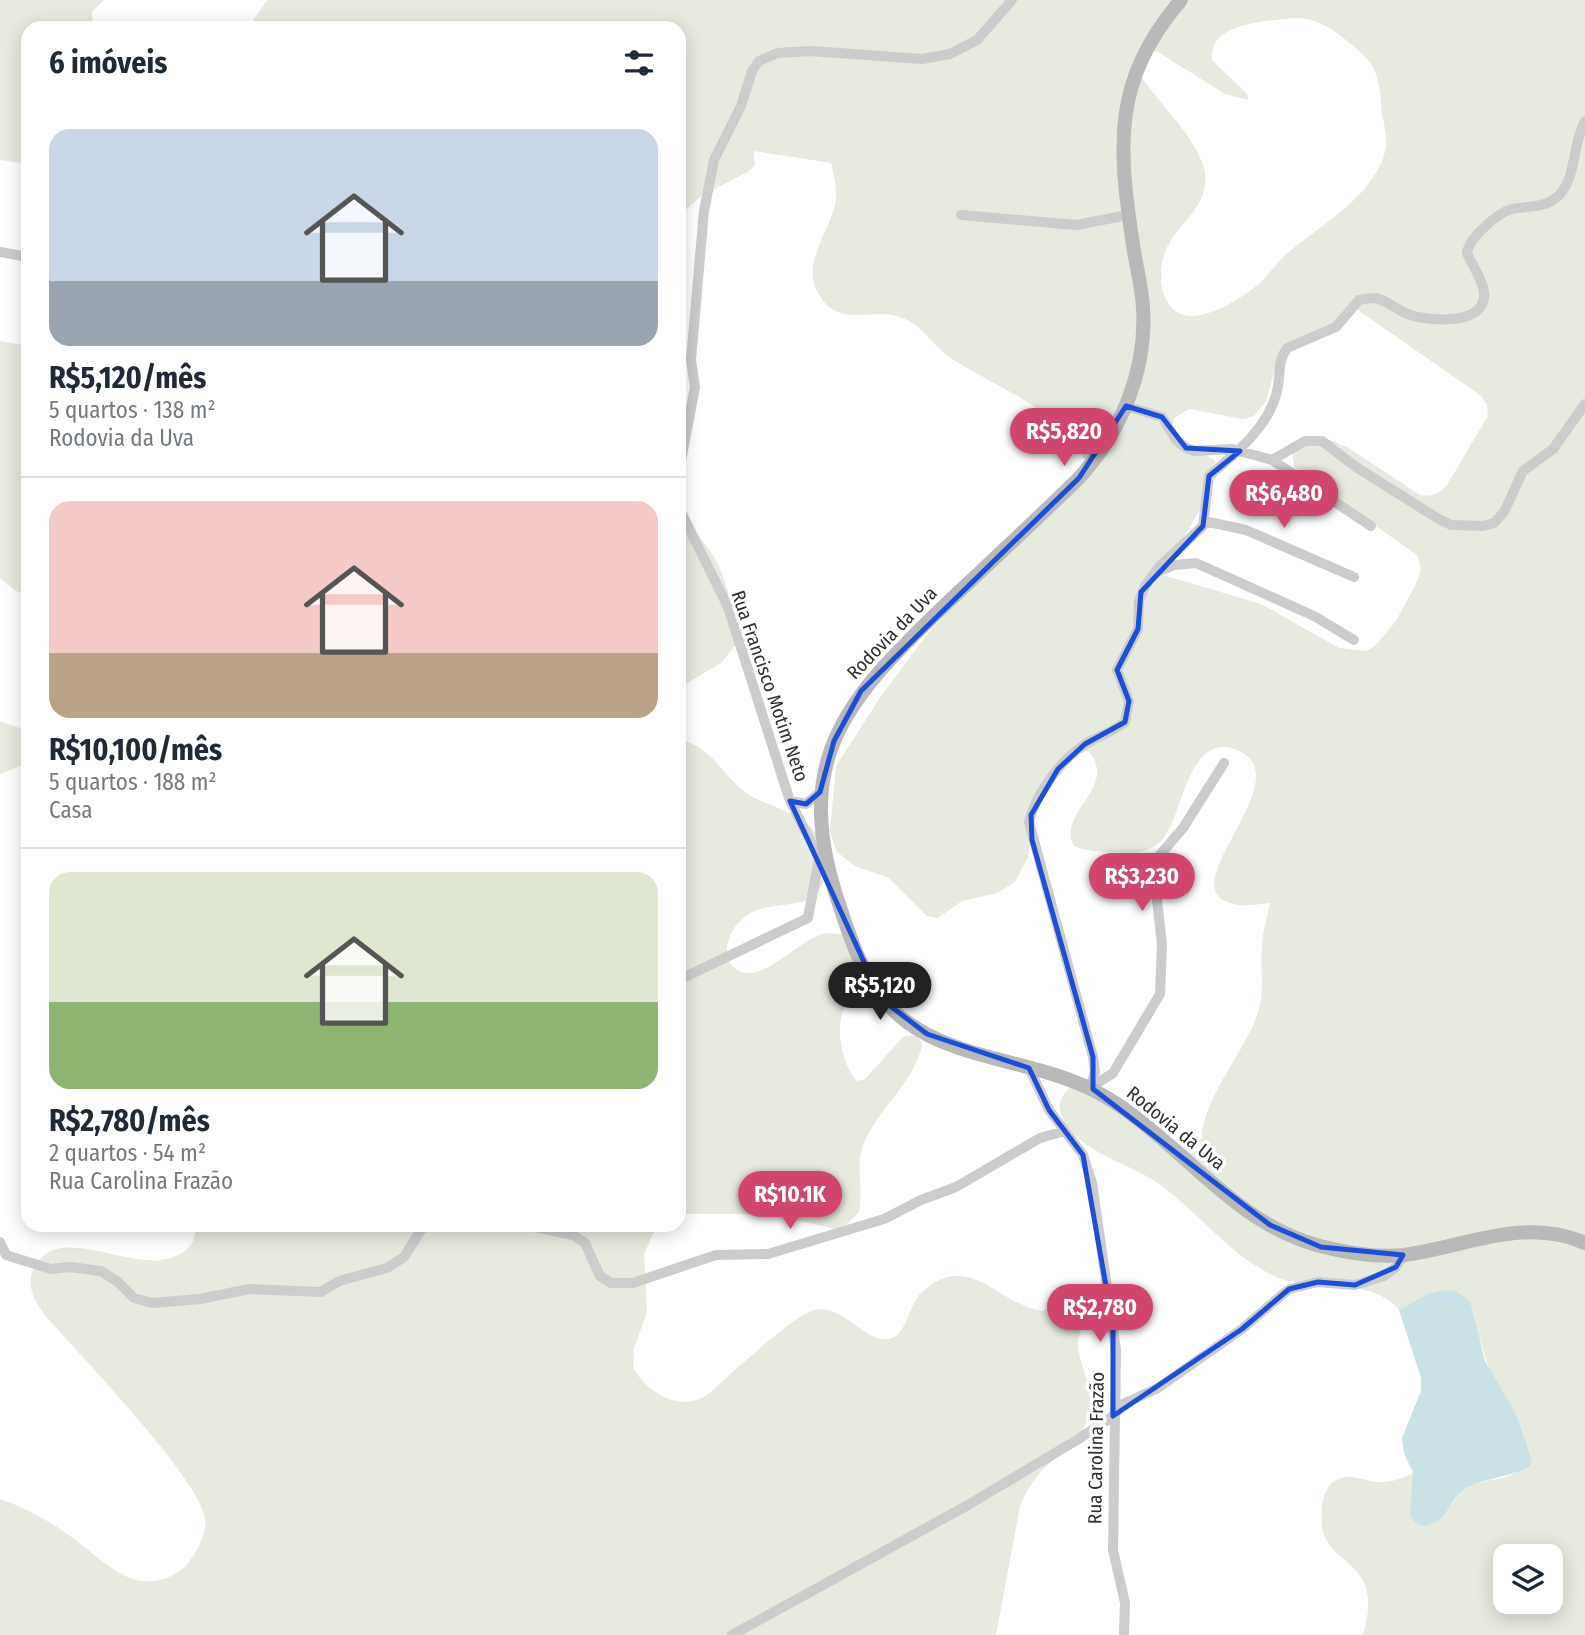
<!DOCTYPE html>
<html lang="pt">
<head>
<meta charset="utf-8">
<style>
  body { margin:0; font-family:"Fira Sans Condensed",sans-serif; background:#f6f6f7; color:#1f2937; height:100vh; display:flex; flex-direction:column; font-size:26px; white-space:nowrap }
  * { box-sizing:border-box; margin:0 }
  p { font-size:23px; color:#747a83 }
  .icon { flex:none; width:38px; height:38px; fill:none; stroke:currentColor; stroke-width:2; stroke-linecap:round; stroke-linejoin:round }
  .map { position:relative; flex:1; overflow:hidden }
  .side { position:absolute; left:21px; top:21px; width:665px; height:1211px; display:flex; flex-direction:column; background:#fff; border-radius:21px; box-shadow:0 4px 18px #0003 }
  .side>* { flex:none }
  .fabs { position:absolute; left:1493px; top:1544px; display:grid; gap:14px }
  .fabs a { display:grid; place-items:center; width:70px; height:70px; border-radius:14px; background:#fff; box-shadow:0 4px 18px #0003; font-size:35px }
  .price { position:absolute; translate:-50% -60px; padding:0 16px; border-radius:24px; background:#d1466d; color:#fff; font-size:23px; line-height:46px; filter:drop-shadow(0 2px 4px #0008) }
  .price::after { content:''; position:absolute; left:50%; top:42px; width:21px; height:16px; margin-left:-10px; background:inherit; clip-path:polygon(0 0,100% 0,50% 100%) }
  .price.current { background:#222; color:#fff }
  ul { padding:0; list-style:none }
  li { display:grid; align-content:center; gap:14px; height:371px; padding:0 28px }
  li+li { border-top:2px solid #e0e1e3 }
  li span { display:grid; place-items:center; height:217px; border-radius:21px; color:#555 }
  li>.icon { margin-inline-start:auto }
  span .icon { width:126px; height:126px; fill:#fffc; stroke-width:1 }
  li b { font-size:30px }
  h2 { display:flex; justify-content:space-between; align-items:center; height:84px; padding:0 28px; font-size:30px }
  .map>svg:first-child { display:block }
  .green { fill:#e7eade; fill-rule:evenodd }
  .water { fill:#cae1e6 }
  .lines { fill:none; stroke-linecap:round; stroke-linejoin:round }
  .street { stroke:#ccc; stroke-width:10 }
  .secondary { stroke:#b9b9b9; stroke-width:14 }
  .marked { fill:none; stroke:#1d4ed8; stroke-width:5; stroke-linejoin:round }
  .labels { text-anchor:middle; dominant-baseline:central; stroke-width:7; stroke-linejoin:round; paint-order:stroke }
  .street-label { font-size:19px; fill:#2f2f2f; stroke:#fff }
</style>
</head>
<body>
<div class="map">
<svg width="1585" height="1635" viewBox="0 0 1585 1635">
  <rect width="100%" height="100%" fill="#fff"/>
  <path class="green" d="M0,0H104L92,12L93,28H28V164L0,160Z
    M267,0H1585V1635H1363C1386,1558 1327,1568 1322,1526C1320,1505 1323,1477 1349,1477C1360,1477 1371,1483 1382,1482C1393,1482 1403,1478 1413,1473V1483L1428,1525C1448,1517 1450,1498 1468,1488C1494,1474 1506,1486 1532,1460L1517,1416L1490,1373L1480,1339L1427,1294L1399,1310C1371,1275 1310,1293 1274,1276C1226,1253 1196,1208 1153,1180C1125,1162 1084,1153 1065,1123C1056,1108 1059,1096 1072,1086L1172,1142L1202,1139C1201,1102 1243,1054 1257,1016C1265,993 1260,970 1262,946C1263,931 1267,917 1270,903C1260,904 1249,906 1239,905C1159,895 1306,778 1237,750C1186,729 1183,822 1160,842C1147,854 1131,853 1115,852C1100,851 1088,852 1074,846C1056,812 1120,787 1088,751L1067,757L1037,803L1028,857L1015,882L997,893L962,901L938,918L927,916L889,878L855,866L837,852L830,832L836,766L881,696L929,632L1085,461C1073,416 988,383 952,359C934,347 924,327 903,318C872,305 838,332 817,291C802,263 829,232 835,205C838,191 834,176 831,163L754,151L755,165L749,171L700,197L679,216V28H248ZM1294,18C1321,18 1338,33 1358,50C1377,66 1380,82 1381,106C1382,118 1388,136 1386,148C1376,194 1324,223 1290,251C1279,260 1271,272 1261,282C1243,298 1193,331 1172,308C1165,300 1161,289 1161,279C1159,231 1199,222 1205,186C1212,149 1155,102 1137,70L1150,50L1158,52L1225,94L1248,100L1247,94L1212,60C1208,22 1267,21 1294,18ZM1355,308L1480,395L1487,404L1488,416L1447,485C1438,494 1433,497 1420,495L1347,447L1325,438L1296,446L1292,452L1294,466L1303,475L1417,555L1421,568L1418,580L1396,621L1375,646L1366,651L1339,648L1261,604L1163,575C1179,537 1213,504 1215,461L1177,435L1172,427L1174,418L1189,409L1243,419L1254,416L1266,401L1278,358L1336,326ZM1505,1556H1550V1601H1505Z
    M0,341L28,346V596L14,590L0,578Z
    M679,526C718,534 736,608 737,643L721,663L679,688Z
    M0,721L28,731V763L0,774Z
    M679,739C717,749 722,779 753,797C770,806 791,811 806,823C818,831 820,842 822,855C824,868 827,879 819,891C801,916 748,890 729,939C726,947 726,957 731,964C751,993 796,944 815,937C828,931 838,933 851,938L862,979C856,991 844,1004 841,1018C837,1036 844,1068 857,1081L865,1079L904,1036H918L922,1046C913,1083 880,1107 865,1141C854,1165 864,1188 859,1212L846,1225L836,1229L766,1214H679Z
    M194,1225H661L653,1234L644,1254L647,1312L634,1348L633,1367C647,1394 682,1413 708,1394C728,1377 791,1317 812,1311C823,1307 832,1311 842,1316C857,1324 872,1342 889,1339C907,1336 909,1304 921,1293C968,1248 997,1304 1042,1311L1075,1295L1100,1306C1052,1348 1100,1370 1088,1417C1082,1442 1056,1455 1039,1474C1031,1484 1025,1494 1020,1506L996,1635H0V1499C26,1508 48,1520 70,1536C92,1551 115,1577 142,1581C160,1583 178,1576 189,1562C198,1550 207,1533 205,1518C200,1479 76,1351 44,1314C35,1301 26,1286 33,1270C58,1213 146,1287 187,1249C194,1242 197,1235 194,1225Z"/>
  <path class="water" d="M1445,1290L1457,1292L1470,1301L1485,1361L1517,1416L1532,1460L1530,1466C1510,1479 1476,1477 1458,1495C1447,1506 1446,1521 1428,1525C1420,1527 1414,1522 1410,1516L1413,1473L1404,1453L1402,1438L1421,1391V1378L1399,1310L1427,1294Z"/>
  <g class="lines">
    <path class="street" d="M961,215L1076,225L1128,215
      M0,252L28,257
      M1126,406L1162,417L1176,440L1186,448L1194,451L1232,449L1272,460L1371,526
      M1272,460L1305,441H1322L1356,467L1437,518L1451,525L1483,526L1494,523L1504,512L1523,471L1553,449L1585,404
      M679,471L695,387L691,360L704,211L714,160L741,106L752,71L759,61L777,53L811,51L922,59L950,54L977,40L1012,0
      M679,508L728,607L790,801L825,869
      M1204,521L1246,530L1354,577
      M1158,572L1174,565L1196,563L1314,616L1354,640
      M790,801L806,804L820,792
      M687,976L808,918L819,859
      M1029,1068L1049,1110L1083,1155L1092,1183L1116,1350L1113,1550L1125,1603L1124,1635
      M1090,1088L1095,1072L1093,1057L1029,822C1036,793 1062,758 1087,743C1100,736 1114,731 1125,722L1129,701L1117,670L1138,629L1139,601L1145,586L1159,567L1203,526L1209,476C1236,453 1269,427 1277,391C1281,375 1277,362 1287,348L1336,327L1359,300C1364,299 1370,298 1375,298C1387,300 1398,311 1410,315C1429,321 1487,326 1484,293C1483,279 1472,266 1467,253C1469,238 1497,213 1512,209C1526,206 1541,208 1553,200C1578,184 1571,145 1585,121
      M1090,1088L1113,1073L1160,994L1162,945L1153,863L1183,828L1224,763
      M525,1225L573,1235L585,1243L600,1276L611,1283H633L716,1255L768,1254L884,1219L921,1200L956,1187L1040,1138L1064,1131
      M0,1242L6,1255L51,1269L70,1267L101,1271L118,1282L134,1298L152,1303L200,1299L249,1289L321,1292L339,1281L387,1268L404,1257L424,1225
      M732,1635L968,1505L1077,1440L1113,1416L1123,1404L1158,1388L1242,1329L1289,1289L1318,1282L1355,1285L1384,1276L1396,1267L1403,1255"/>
    <path class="secondary" d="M1181,0C1112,81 1118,146 1133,245C1136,266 1142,287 1143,308C1147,371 1121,432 1079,478C1035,521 990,563 945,605C843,702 790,762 840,907C854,950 869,994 907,1022C958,1060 1036,1061 1093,1090C1174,1131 1227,1222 1320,1246C1347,1253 1376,1258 1404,1255C1465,1247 1525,1216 1585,1243"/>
  </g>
  <path class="marked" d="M1126,406L1162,417L1186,448L1240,451L1209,476L1203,526L1141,592L1138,629L1117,670L1129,701L1125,722L1085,744L1058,769L1031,815L1032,840L1093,1057V1089L1270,1225L1321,1247L1403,1255L1396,1267L1355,1285L1318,1282L1289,1289L1242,1329L1113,1416V1326L1083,1155L1049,1110L1029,1068L927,1034L881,999L790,801L806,804L820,792L834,741L861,691L1079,478Z"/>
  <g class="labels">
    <g class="street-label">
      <text transform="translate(892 633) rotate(-46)">Rodovia da Uva</text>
      <text transform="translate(770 686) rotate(71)">Rua Francisco Motim Neto</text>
      <text transform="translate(1176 1128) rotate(39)">Rodovia da Uva</text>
      <text transform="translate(1096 1448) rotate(-89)">Rua Carolina Frazão</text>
    </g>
  </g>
</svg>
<div class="fabs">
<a><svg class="icon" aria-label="layers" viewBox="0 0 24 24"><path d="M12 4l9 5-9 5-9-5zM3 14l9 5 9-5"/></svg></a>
</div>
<b class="price" style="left:1064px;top:468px">R$5,820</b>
<b class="price" style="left:1284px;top:530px">R$6,480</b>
<b class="price" style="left:1142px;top:913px">R$3,230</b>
<b class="price current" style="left:880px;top:1022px">R$5,120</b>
<b class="price" style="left:790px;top:1231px">R$10.1K</b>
<b class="price" style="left:1100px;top:1344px">R$2,780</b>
<section class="side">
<h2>6 imóveis<svg class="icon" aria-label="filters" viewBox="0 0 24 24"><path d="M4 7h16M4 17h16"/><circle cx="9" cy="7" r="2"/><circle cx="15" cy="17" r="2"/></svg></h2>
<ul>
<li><span style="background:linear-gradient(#c9d6e8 70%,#9aa5b1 0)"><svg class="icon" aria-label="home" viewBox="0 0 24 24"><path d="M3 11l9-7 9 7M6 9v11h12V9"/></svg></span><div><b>R$5,120/mês</b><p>5 quartos · 138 m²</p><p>Rodovia da Uva</p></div></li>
<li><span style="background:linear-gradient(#f6c9c9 70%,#b9a48a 0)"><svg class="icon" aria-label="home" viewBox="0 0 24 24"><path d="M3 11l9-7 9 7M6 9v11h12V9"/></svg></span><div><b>R$10,100/mês</b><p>5 quartos · 188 m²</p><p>Casa</p></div></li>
<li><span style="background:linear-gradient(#dfe7d0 60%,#8fb573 0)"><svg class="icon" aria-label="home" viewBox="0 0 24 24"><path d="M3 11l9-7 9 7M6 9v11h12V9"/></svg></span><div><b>R$2,780/mês</b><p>2 quartos · 54 m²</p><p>Rua Carolina Frazão</p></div></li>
</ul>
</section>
</div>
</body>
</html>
